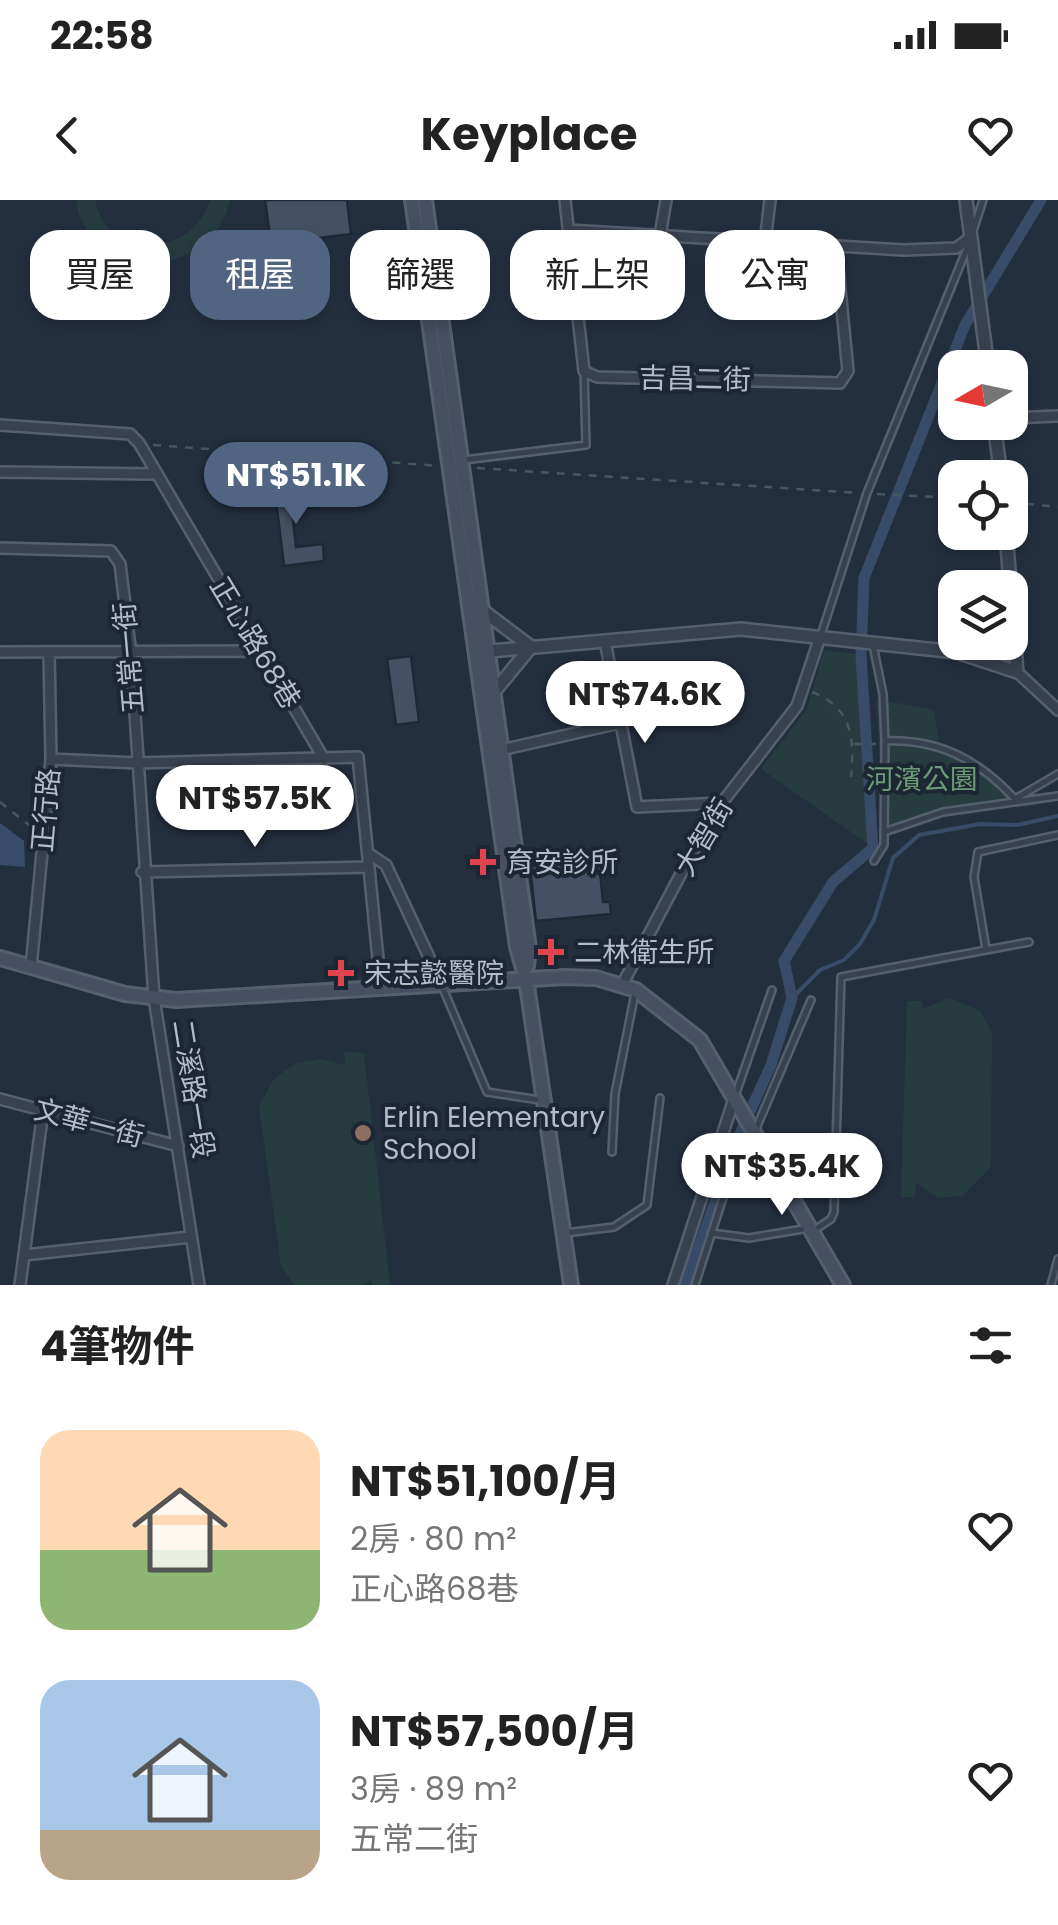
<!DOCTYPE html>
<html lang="zh-TW">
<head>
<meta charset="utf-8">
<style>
  body { margin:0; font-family:Poppins,"Noto Sans TC",sans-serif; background:#f2f2f2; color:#222; height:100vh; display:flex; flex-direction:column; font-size:38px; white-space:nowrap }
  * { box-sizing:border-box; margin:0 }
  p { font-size:32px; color:#767676 }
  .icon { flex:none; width:55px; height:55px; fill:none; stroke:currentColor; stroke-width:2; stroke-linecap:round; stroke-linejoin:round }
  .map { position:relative; height:1085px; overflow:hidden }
  .sheet { display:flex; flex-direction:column; background:#fff; flex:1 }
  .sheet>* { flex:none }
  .banner { position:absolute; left:30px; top:30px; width:1000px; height:90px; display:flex; gap:20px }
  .needle { width:65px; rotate:261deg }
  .buttons { position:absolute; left:938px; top:150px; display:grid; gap:20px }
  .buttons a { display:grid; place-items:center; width:90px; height:90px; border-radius:20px; background:#fff; box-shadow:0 5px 15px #0003; font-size:50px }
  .price { position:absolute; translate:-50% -85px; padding:0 22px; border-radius:35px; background:#fff; color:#222; font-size:32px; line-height:65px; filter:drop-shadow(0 2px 5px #0008) }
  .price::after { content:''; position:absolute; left:50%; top:60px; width:30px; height:22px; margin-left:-15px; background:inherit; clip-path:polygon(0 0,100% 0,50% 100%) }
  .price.active { background:#516482; color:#fff }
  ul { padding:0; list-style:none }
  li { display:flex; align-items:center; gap:30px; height:250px; padding:0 40px }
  li span { display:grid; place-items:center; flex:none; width:280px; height:200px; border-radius:30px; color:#555 }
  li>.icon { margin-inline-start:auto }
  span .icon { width:120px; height:120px; fill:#fffc; stroke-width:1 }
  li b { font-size:42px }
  h2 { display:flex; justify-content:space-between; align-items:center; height:120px; padding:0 40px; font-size:42px }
  .chip { padding:0 35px; border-radius:30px; background:#fff; box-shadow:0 5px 15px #0003; font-size:35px; line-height:90px }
  .chip.active { background:#516482; color:#fff }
  .status { display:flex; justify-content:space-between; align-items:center; height:70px; padding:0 50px; background:#fff; direction:ltr }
  .status svg { height:28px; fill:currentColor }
  header { display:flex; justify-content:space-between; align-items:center; height:130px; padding:0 40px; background:#fff; font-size:45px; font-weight:700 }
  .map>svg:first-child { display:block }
  .green { fill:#263c3f }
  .water { fill:#394c67 }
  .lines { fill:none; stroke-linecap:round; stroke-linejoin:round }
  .stream { stroke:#394c67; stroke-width:4 }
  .canal { stroke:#394c67; stroke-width:11 }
  .building { fill:#455162; stroke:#1f2835; stroke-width:2.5 }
  .service-casing { stroke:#565f6c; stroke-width:10 }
  .minor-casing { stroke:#565f6c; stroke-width:14 }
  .tertiary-casing { stroke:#565f6c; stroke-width:16 }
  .secondary-casing { stroke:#565f6c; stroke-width:18 }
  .path { stroke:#44595c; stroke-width:2.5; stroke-dasharray:8 8; stroke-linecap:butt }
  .service { stroke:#38414e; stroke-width:5 }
  .minor { stroke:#38414e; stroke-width:9 }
  .tertiary { stroke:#38414e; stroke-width:11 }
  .secondary { stroke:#465061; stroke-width:12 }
  .health-dot { fill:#e0444e; stroke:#1d2633; stroke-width:4 }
  .education-dot { fill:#8d6e63; stroke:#1d2633; stroke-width:4 }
  .labels { text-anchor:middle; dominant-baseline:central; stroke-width:8; stroke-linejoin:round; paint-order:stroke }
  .street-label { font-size:28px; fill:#b4bcc9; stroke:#1d2633 }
  .park-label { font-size:28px; fill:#6b9a76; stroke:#1d2633 }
  .poi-label { font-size:28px; fill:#b4bcc9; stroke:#1d2633; text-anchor:start }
</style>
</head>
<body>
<div class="status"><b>22:58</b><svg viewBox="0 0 49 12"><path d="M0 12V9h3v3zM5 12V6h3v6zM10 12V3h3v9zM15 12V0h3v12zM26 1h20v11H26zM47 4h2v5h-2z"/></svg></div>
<header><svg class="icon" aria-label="back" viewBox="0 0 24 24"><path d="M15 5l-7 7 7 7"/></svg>Keyplace<svg class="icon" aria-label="heart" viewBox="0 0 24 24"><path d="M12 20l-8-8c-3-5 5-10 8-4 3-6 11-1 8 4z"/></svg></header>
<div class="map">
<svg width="1058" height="1085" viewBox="0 0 1058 1085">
  <rect width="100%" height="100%" fill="#242f3e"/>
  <path class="green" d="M76,0H95C108,64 193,57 210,0H230C212,83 87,84 76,0Z
    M824,450L856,454L868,644L761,569L807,509Z
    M876,499L934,510L939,543C973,553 996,572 1019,599L906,624L885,639Z
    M949,798L980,811L992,832L991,967L962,996L938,998L916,983L915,997H901L907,801H922L923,809Z
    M344,852L364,853L390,1085H372L371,1080L364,1085H294L281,1066L259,907L273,880L294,864L322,859L345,865Z"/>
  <path class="water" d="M0,623L24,641L25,667L0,665Z"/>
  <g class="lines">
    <path class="stream" d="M792,798L820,770L844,760L860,744L874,720L893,658L919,635L980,624L1017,625L1058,616"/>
    <path class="canal" d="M685,1085L738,938L771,865L792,798L784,761L833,682L873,648L861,456L864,378L965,125L1041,0"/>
  </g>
  <path class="building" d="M265,0H347L351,34L271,44Z
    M316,288L318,307L292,310L296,347L323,344L324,361L284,366L275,292Z
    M411,456L419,522L396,525L387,459Z
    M608,659L609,671H600L603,702H610L611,714L536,721L530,666Z"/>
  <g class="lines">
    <defs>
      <path id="service" d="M973,31L983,0
        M464,260L586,245L584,171
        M820,438L867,293L968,46
        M873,445L883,494L885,541C939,539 979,560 1015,599L1058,574
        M884,632L943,612L1058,596
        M874,661L884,645L885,541
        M986,749L974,677L978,652L1058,635
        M442,786L487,892L540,900
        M735,896L772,790
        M612,952L615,894L635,793
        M813,1031L831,1019L834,1012L841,777L1029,742
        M565,1033L614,1027L647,1005L660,898
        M711,1033L749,1038L809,1028
        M695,1085L730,976L755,931L811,800
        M1051,1085L1058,1059"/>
      <path id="minor" d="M565,0L584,171L597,177L840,183L848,171L836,47
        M569,30L904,50L956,48L970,38
        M660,36L666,0
        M765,43L770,0
        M1010,218L1058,216
        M0,225L130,234L139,243L324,559
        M0,272L154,274
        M0,348L111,351L120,364L131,454L154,798L199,1085
        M605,441L637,607L722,603
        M0,452L260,451
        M1017,472L1058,510
        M501,550L620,523
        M51,559L137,563L358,557L381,789
        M368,653L386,665L442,785
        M142,672L369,667
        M31,767L51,559L49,452
        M622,785L711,617L797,506L819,440
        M0,899L178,946
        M24,1055L191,1037
        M20,1085L43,911
        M673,1085L734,899"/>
      <path id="tertiary" d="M966,0L988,168
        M994,222L1001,278
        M482,410L531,447L493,493
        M479,452L741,429L956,452L1017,472L1006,332
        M956,452L968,442"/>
      <path id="secondary" d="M412,0L517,747L526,779L571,1085
        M425,0L529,748L527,766
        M0,758L125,794L176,800L565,777L596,778L636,790L700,840L843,1085"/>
    </defs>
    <use href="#service" class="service-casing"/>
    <use href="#minor" class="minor-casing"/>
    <use href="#tertiary" class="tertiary-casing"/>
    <use href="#secondary" class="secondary-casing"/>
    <path class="path" d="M153,245L440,266
      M477,268L859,293
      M877,294L955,298
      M1010,302L1058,307
      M812,492C852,507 855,539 851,577
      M854,544H876
      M0,602L34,629"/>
    <use href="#service" class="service"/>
    <use href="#minor" class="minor"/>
    <use href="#tertiary" class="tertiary"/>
    <use href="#secondary" class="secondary"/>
  </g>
  <g class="health-dot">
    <path d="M478 647h10v10h10v10h-10v10h-10v-10h-10v-10h10z"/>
    <path d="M546 737h10v10h10v10h-10v10h-10v-10h-10v-10h10z"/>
    <path d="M336 758h10v10h10v10h-10v10h-10v-10h-10v-10h10z"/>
  </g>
  <circle class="education-dot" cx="363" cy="933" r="10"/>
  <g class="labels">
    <g class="street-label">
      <text transform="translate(695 179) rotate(1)">吉昌二街</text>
      <text transform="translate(255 443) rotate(59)">正心路68巷</text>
      <text transform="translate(129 458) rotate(-95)">五常一街</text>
      <text transform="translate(46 610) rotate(-85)">正行路</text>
      <text transform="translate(704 637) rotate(-59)">大智街</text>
      <text transform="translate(193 889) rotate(81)">二溪路一段</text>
      <text transform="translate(89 923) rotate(15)">文華一街</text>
    </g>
    <g class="park-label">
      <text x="922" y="579">河濱公園</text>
    </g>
    <g class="poi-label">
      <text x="506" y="662">育安診所</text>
      <text x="574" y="752">二林衛生所</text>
      <text x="364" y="773">宋志懿醫院</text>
      <text x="383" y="917">Erlin Elementary<tspan x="383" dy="32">School</tspan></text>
    </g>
  </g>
</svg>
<div class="buttons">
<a><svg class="needle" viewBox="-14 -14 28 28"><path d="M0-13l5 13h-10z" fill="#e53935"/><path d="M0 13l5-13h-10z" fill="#767676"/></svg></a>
<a><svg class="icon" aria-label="locate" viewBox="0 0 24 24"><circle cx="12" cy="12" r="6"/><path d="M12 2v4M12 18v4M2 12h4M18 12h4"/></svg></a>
<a><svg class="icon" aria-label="layers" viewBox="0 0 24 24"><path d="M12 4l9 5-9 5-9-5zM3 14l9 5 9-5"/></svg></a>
</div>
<b class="price active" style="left:296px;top:327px">NT$51.1K</b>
<b class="price" style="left:645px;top:546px">NT$74.6K</b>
<b class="price" style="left:255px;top:650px">NT$57.5K</b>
<b class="price" style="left:782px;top:1018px">NT$35.4K</b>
<div class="banner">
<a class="chip">買屋</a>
<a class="chip active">租屋</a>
<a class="chip">篩選</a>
<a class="chip">新上架</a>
<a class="chip">公寓</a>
</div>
</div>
<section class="sheet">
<h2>4筆物件<svg class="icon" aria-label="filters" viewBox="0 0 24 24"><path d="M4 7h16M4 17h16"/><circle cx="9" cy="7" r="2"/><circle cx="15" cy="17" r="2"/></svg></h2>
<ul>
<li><span style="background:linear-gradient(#ffd9b3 60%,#8fb573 0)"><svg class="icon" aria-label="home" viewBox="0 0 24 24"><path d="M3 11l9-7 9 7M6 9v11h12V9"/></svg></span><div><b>NT$51,100/月</b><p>2房 · 80 m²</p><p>正心路68巷</p></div><svg class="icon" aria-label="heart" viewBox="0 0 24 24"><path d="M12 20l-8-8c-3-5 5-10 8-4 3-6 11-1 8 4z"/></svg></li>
<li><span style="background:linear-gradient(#a9c7e8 75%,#b9a48a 0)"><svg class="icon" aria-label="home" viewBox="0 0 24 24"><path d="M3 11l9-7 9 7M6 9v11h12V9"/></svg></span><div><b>NT$57,500/月</b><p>3房 · 89 m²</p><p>五常二街</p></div><svg class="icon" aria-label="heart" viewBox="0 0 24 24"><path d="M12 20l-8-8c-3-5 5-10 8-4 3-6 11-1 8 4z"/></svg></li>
</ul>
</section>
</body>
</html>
